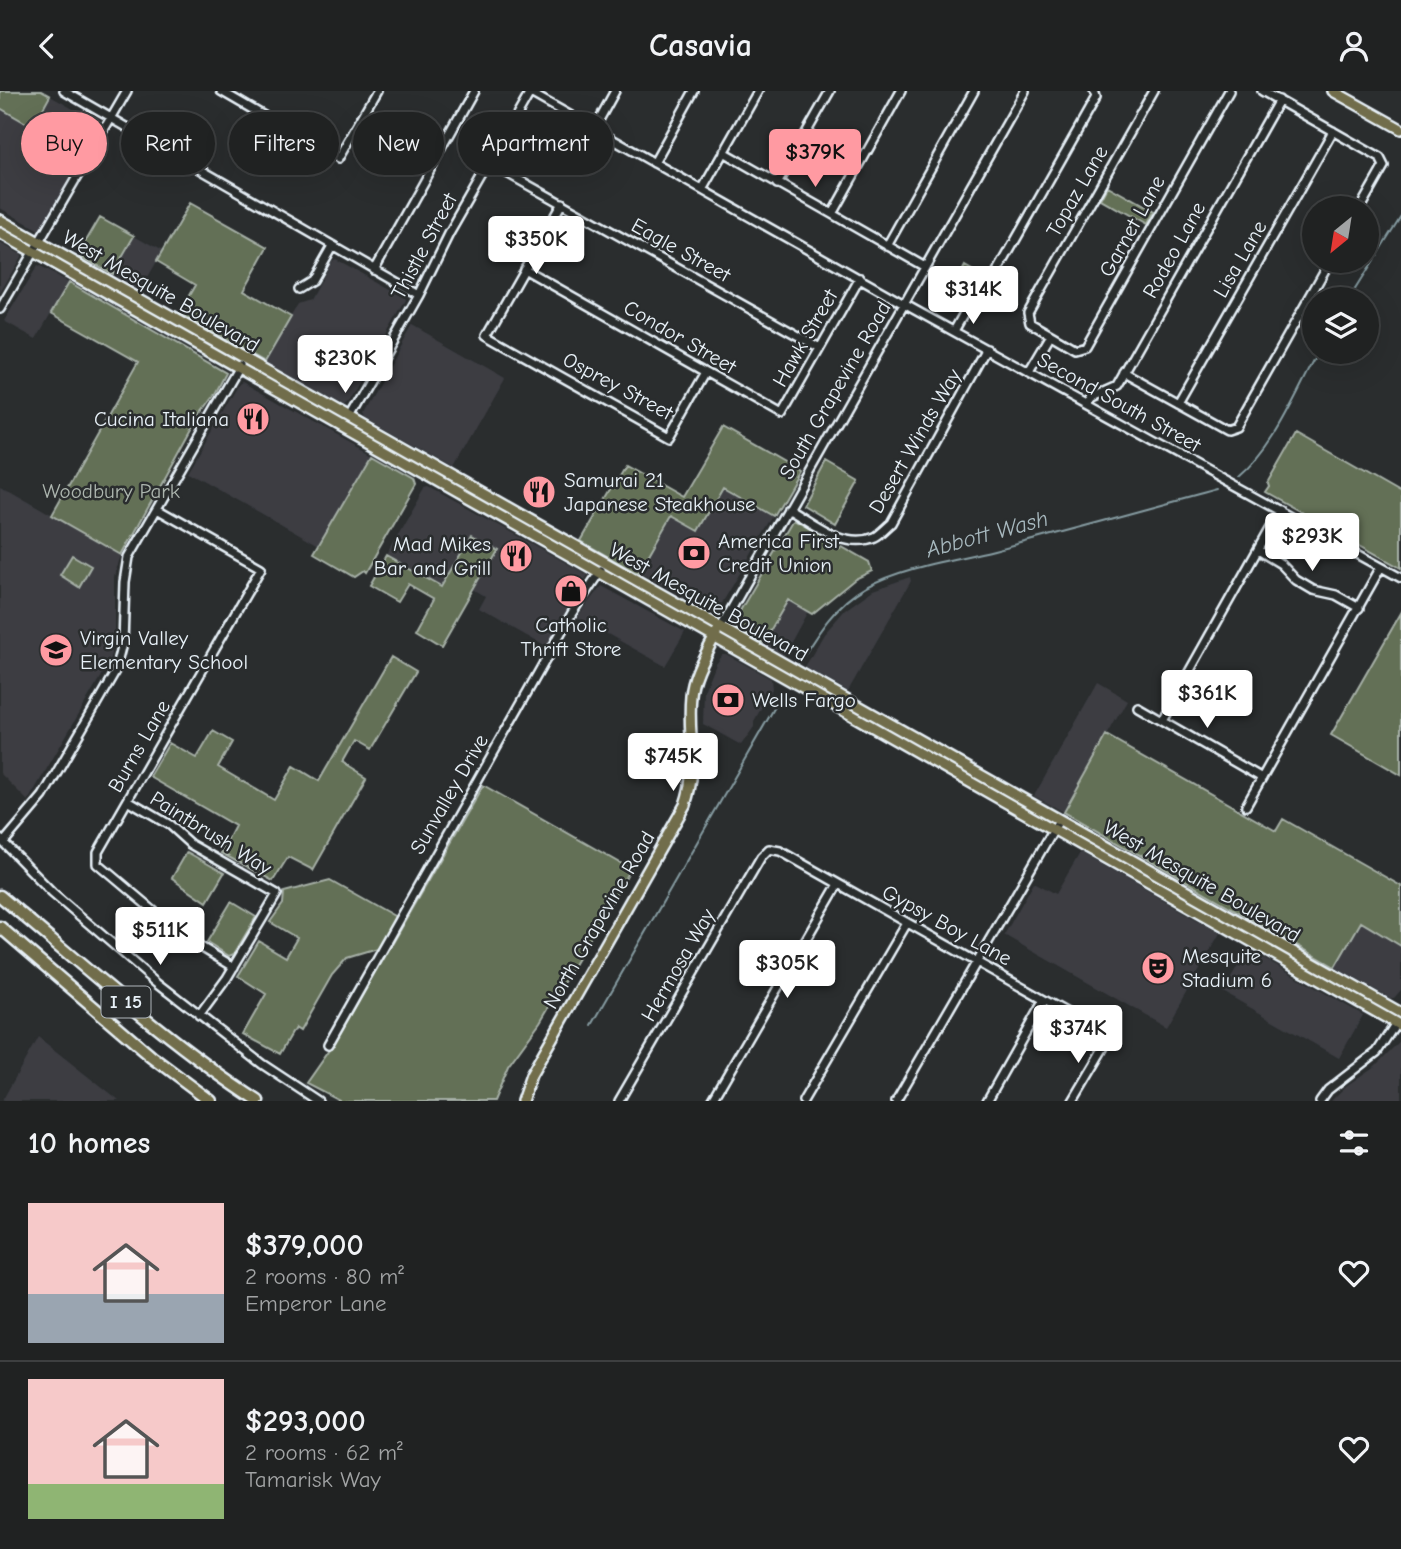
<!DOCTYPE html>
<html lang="en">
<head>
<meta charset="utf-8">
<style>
  body { margin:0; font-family:"Comic Neue",sans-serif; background:#282a2a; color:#f1f3f6; height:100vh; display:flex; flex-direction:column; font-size:26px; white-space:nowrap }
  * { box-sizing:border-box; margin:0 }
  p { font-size:23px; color:#a2a4a5 }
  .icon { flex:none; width:38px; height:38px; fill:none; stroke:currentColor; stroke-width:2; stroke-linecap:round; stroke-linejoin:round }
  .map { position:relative; height:1010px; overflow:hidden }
  .sheet { display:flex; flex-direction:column; background:#202222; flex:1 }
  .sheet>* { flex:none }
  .hud { position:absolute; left:21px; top:21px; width:700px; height:63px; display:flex; gap:14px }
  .needle { width:46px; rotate:210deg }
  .buttons { position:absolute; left:1302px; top:105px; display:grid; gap:14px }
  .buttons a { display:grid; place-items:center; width:77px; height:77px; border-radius:50%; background:#202222; box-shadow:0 7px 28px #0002,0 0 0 2px #3d3f40; font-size:35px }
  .price { position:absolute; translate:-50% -60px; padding:0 16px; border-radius:7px; background:#fff; color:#222; font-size:23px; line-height:46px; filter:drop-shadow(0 2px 4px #0008) }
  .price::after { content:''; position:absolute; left:50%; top:42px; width:21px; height:16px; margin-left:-10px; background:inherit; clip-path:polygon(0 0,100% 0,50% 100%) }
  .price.on { background:#ff9aa2; color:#111 }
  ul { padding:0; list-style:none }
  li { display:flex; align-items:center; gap:21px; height:175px; padding:0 28px }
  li+li { border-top:2px solid #3d3f40 }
  li span { display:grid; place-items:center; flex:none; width:196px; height:140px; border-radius:0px; color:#555 }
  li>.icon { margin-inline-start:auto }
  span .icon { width:84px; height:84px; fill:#fffc; stroke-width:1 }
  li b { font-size:30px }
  h2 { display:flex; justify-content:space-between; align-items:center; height:84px; padding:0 28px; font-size:30px }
  .chip { padding:0 24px; border-radius:32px; background:#202222; box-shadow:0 7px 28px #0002,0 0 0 2px #3d3f40; font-size:24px; line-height:63px }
  .chip.on { background:#ff9aa2; color:#111 }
  header { display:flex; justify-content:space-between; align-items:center; height:91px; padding:0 28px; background:#202222; font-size:32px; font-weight:700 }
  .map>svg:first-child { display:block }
  .built { fill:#3c3d43 }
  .green { fill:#646f56; stroke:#a6b0a7; stroke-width:2 }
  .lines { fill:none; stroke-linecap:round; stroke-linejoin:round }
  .stream { stroke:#869ca2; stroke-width:2 }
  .minor-casing { stroke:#e8f1f8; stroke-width:12 }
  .major-casing { stroke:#e8f1f8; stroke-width:14 }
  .highway-casing { stroke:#e8f1f8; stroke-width:15 }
  .minor { stroke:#2a2d2e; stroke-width:7 }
  .major { stroke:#716d4b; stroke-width:9 }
  .highway { stroke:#716d4b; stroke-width:10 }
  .labels { text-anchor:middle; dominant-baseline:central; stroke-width:5; stroke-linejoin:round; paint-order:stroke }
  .shield { fill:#2a2d2e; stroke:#afb6bb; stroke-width:2 }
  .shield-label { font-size:19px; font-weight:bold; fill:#e8f1f8 }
  .street-label { font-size:21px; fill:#e8f1f8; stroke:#2a2d2e }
  .poi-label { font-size:21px; fill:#e8f1f8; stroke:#2a2d2e; text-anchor:start }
  .park-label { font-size:21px; fill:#adb6af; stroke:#2a2d2e }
  .water-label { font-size:23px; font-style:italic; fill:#a7b8be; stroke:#2a2d2e }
</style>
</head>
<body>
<header><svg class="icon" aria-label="back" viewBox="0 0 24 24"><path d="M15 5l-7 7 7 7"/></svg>Casavia<svg class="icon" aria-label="person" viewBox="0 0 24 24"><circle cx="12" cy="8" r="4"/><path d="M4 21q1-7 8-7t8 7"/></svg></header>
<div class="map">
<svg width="1401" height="1010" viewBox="0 0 1401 1010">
  <rect width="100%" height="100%" fill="#2a2d2e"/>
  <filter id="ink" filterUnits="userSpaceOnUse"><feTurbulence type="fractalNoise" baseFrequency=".0143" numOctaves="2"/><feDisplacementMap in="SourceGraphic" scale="14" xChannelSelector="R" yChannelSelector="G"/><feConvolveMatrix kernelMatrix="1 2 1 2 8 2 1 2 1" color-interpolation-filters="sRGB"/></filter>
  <g filter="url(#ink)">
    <path class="built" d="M50,5L98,32L99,35L39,139L0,117V17L33,35Z
      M134,145L162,161L140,199L112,183Z
      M0,152L22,164L0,202Z
      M335,168L405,207L406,209L347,313L344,315L265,271L298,213L310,209L331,170Z
      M37,175L69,191L36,248L4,230Z
      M412,234L505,287L454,377L365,327L363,323Z
      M242,291L372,363L319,455L188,381L239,293Z
      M0,394L122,464L115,486V547L109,571L28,710L0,682Z
      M429,396L588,484L548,557L479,518L486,505L474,498L497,458L471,444L442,496L386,465L425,397Z
      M723,396L774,425L715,524L639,481L671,425Z
      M910,486L911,490L848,600L805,576L824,543L845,519L873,499Z
      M601,495L685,541L665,575L577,526Z
      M788,508L808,520L784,564L763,552Z
      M722,563H726L771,588L772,598L754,630V636L741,654L703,633L704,600L715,572Z
      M1098,592L1127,609L1064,721L1034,705Z
      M1080,762L1220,842L1166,936L1004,844L1034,791L1056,803Z
      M1361,831L1401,855V899L1394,907H1390L1335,876Z
      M1248,858L1363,924L1339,967L1223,901Z
      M38,946L119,1010H2Z
      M1401,949V1010H1331L1346,995L1375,975Z"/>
    <path class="green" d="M0,0H41L50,5L33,36L0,17Z
      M1107,95L1153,121L1146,134L1100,108Z
      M190,112L268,156L244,199L291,226L265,271L179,222L195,194L156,171Z
      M100,126L134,145L112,183L81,166L82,157Z
      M965,175L986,187L964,208L951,201Z
      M69,191L226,282L215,303L197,328L122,464L52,424L138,271L51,222Z
      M723,336L800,380L774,425L723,396L698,440L671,425L639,481H635L581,450L625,374L682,406Z
      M1296,343L1401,403V477L1265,401L1269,395L1268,392Z
      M372,363L414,387L416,393L365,482L363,480L354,486L314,463Z
      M826,371L859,390L835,433L803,414Z
      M794,428L827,446L829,452L839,457L841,455L869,471L872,480L855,488L812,523L788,509L763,552L736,537L734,530Z
      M472,444L497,458L442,554L417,539L434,508L408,493L397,511L369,495L386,465L442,496Z
      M72,464L91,475L79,496L60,484Z
      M1401,522V684L1331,644Z
      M391,566L416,581L370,659L354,650L342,671L366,686L313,779L288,766L273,790L221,762L235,735L150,686L170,652L197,667L213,640L232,651L218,676L274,709L294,675L319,690Z
      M1107,644L1276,740L1283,728L1401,795V855L1361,831L1335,876L1064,721Z
      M483,694L631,778L540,931L508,975L493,1010H341L306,992L336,949Z
      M187,761L224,782L207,811L172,787Z
      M330,789L396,826L377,858L347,867L332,884L300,940L295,937L280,963L243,943L266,903L238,885L259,850L286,866L297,847L270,831L283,813L284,801Z
      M231,811L256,826L234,863L229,865L207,851Z"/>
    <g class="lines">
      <path class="stream" d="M1349,208L1401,125
        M1239,386C1277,354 1295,303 1319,261
        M799,572C817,543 835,513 866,496C902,476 954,469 994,459C1069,440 1143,419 1217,399
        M592,934L784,600"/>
      <defs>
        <path id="minor" d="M64,0L419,204
          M221,0L338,68L377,0
          M527,0L904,213L1401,487
          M1262,0L1380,67L1384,75L1360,117
          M594,38L615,0
          M723,61L925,176
          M489,72L820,257
          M654,72L694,0
          M777,93L830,0
          M702,99L758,0
          M562,112L487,244L669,346L706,281
          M832,123L901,0
          M887,155L974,0
          M524,178L782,324L860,187
          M374,179L474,0
          M299,198L312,190L332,155
          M0,218L127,0
          M954,240L972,208L990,194L1096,7L1094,0
          M1051,244L1075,258L1085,255L1229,0
          M1029,281L1051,244L1030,232L1028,222L1154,0
          M1124,282L1227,339L1236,336L1330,170
          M1178,312L1333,40
          M1087,313L1090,307L1117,295L1279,9
          M349,327L419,204L449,143L531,0
          M788,417C812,431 844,459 874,446C880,443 886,436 891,432L987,258
          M157,418L261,477L98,761V773L186,847L234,876
          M1258,459L1281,473L1296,489L1313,499L1336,504L1359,517
          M720,538L1025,0
          M1137,615L1262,687
          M1162,629L1280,419
          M128,710L169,734L190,753L277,803L227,887L199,925
          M1246,715L1381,476
          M0,748L52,801L158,892L262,973L318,1010
          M4,751L43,705L116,579L123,552L125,491L129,466L240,274
          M328,954L572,522L601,479
          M619,1010L761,766L769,758L780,760L1101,941L1106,947L1105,956L1073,1010
          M712,1010L838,793
          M803,1010L907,832
          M896,1010L1059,729
          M987,1010L1044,909
          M1320,1010L1328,999L1377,961L1396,932"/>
        <path id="major" d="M1333,0L1401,38
          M0,129L1401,922
          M0,142L1401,935
          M522,1010L531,984L685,714C699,673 687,645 691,605C693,582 706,563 716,543"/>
        <path id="highway" d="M0,805C84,875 166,950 258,1010
          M0,836L152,966L211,1010"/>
      </defs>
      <use href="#minor" class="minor-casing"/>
      <use href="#major" class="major-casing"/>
      <use href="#highway" class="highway-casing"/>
      <use href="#minor" class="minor"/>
      <use href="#major" class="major"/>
      <use href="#highway" class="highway"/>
    </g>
  </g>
  <defs>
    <symbol id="restaurant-disc" viewBox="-11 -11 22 22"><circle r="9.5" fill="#ff9aa2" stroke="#2a2d2e"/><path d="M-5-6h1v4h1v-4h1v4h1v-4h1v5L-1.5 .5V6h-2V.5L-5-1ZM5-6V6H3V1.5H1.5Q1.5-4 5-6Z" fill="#111"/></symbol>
    <symbol id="bank-disc" viewBox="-11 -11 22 22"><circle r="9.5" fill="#ff9aa2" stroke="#2a2d2e"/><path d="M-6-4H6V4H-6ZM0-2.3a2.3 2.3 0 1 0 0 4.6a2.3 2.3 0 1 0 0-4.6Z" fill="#111"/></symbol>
    <symbol id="shop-disc" viewBox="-11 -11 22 22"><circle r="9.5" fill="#ff9aa2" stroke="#2a2d2e"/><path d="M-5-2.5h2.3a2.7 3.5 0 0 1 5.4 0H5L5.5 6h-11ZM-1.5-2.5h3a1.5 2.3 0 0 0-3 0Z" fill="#111"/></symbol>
    <symbol id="school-disc" viewBox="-11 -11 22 22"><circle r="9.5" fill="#ff9aa2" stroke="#2a2d2e"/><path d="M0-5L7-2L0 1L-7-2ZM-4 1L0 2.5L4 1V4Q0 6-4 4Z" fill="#111"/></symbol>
    <symbol id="theatre-disc" viewBox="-11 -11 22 22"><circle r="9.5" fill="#ff9aa2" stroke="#2a2d2e"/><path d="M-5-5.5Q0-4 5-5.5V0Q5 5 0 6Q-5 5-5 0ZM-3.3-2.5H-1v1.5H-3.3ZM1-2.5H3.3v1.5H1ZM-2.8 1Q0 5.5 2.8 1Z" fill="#111"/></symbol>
  </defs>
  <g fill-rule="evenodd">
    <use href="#restaurant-disc" x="234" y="309" width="38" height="38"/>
    <use href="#restaurant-disc" x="520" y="382" width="38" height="38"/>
    <use href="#bank-disc" x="675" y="443" width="38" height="38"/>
    <use href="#restaurant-disc" x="497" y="446" width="38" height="38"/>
    <use href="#shop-disc" x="552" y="481" width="38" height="38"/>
    <use href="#school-disc" x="37" y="540" width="38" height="38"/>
    <use href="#bank-disc" x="709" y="590" width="38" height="38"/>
    <use href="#theatre-disc" x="1139" y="858" width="38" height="38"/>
  </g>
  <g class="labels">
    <rect class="shield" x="101.5" y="895.5" width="49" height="31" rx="5"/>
    <g class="shield-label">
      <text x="126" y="911">I 15</text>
    </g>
    <g class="street-label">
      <text transform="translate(1077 100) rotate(-60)">Topaz Lane</text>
      <text transform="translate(1132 135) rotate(-61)">Garnet Lane</text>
      <text transform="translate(424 155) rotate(-62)">Thistle Street</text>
      <text transform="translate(681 159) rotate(29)">Eagle Street</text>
      <text transform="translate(1174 159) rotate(-61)">Rodeo Lane</text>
      <text transform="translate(1240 168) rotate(-60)">Lisa Lane</text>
      <text transform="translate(161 200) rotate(30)">West Mesquite Boulevard</text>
      <text transform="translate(680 246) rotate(30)">Condor Street</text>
      <text transform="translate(805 247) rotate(-60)">Hawk Street</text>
      <text transform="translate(618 295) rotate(28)">Osprey Street</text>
      <text transform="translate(835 299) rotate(-60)">South Grapevine Road</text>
      <text transform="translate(1119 311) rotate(29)">Second South Street</text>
      <text transform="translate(915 350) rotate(-60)">Desert Winds Way</text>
      <text transform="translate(709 511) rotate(29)">West Mesquite Boulevard</text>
      <text transform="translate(139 655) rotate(-60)">Burns Lane</text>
      <text transform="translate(449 703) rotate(-60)">Sunvalley Drive</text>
      <text transform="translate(211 742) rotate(32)">Paintbrush Way</text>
      <text transform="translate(1202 790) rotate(30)">West Mesquite Boulevard</text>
      <text transform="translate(599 829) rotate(-60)">North Grapevine Road</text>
      <text transform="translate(947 834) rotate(29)">Gypsy Boy Lane</text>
      <text transform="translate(678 874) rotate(-60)">Hermosa Way</text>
    </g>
    <g class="poi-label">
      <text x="229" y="328" text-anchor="end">Cucina Italiana</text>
      <text x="564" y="389">Samurai 21<tspan x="564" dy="24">Japanese Steakhouse</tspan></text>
      <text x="718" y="450">America First<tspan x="718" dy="24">Credit Union</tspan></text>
      <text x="491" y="453" text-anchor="end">Mad Mikes<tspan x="491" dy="24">Bar and Grill</tspan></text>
      <text x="571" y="534" text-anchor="middle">Catholic<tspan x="571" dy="24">Thrift Store</tspan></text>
      <text x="80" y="547">Virgin Valley<tspan x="80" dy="24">Elementary School</tspan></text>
      <text x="752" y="609">Wells Fargo</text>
      <text x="1182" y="865">Mesquite<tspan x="1182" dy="24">Stadium 6</tspan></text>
    </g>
    <g class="park-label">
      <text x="111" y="400">Woodbury Park</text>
    </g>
    <g class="water-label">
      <text transform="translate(987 443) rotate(-15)">Abbott Wash</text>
    </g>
  </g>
</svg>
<div class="buttons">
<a><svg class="needle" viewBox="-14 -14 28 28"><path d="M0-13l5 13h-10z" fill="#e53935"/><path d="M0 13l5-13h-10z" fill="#a2a4a5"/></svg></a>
<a><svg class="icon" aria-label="layers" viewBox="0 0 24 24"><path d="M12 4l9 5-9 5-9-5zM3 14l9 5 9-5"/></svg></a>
</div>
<b class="price on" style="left:815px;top:98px">$379K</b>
<b class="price" style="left:536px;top:185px">$350K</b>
<b class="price" style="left:973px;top:235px">$314K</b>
<b class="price" style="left:345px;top:304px">$230K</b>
<b class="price" style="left:1312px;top:482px">$293K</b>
<b class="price" style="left:1207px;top:639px">$361K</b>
<b class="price" style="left:673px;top:702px">$745K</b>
<b class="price" style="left:160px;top:876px">$511K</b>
<b class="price" style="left:787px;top:909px">$305K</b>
<b class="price" style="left:1078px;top:974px">$374K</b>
<div class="hud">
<a class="chip on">Buy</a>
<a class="chip">Rent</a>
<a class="chip">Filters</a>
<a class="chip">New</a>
<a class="chip">Apartment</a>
</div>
</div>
<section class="sheet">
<h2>10 homes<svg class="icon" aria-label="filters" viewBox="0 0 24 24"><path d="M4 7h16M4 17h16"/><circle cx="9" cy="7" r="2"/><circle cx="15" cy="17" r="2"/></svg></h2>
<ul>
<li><span style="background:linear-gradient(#f6c9c9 65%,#9aa5b1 0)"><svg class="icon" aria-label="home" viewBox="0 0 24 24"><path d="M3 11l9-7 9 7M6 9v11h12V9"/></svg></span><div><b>$379,000</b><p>2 rooms · 80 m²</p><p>Emperor Lane</p></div><svg class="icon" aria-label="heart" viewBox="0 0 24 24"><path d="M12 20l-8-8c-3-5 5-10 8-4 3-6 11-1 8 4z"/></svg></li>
<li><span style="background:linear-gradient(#f6c9c9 75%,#8fb573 0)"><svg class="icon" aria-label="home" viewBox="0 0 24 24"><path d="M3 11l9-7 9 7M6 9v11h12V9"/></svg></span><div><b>$293,000</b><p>2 rooms · 62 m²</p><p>Tamarisk Way</p></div><svg class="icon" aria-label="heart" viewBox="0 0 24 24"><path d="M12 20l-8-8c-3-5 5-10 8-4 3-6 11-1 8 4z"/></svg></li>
</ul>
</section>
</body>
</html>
